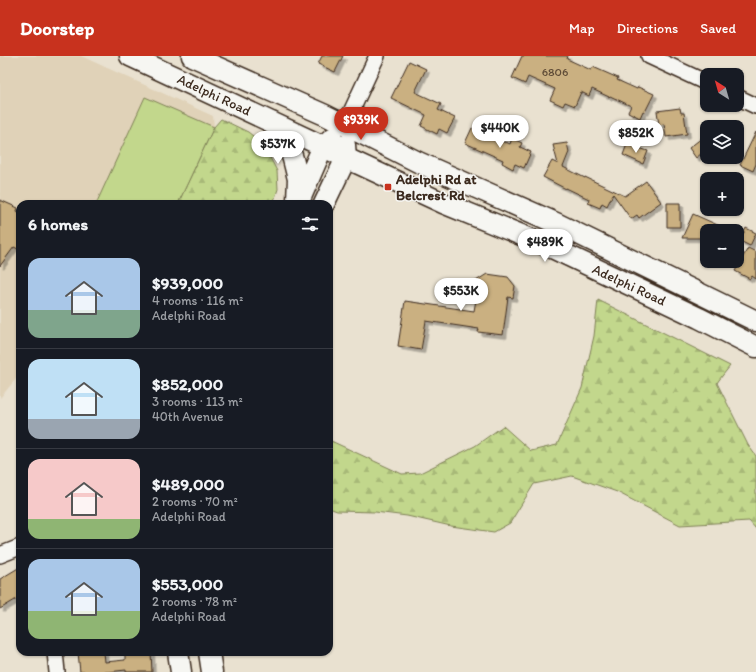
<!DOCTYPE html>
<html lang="en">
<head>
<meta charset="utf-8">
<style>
  body { margin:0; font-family:Itim,sans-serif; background:#242831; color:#f1f3f6; height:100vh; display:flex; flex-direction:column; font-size:15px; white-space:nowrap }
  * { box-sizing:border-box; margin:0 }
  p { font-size:13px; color:#9ea1a6 }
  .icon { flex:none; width:22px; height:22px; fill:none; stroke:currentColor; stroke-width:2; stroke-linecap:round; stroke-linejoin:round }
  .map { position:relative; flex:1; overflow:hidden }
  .details { position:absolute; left:16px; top:144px; width:317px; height:456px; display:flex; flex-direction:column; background:#171b24; border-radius:12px; box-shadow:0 1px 3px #0004 }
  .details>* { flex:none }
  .needle { width:26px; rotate:323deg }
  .controls { position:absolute; left:700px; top:12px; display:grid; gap:8px }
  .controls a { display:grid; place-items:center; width:44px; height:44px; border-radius:8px; background:#171b24; box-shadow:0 1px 3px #0004; font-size:20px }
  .price { position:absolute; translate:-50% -34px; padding:0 9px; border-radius:14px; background:#fff; color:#222; font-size:13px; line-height:26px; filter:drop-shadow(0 1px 2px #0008) }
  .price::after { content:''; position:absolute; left:50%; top:24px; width:12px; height:9px; margin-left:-6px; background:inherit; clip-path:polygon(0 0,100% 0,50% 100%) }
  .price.selected { background:#c8321e; color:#fff }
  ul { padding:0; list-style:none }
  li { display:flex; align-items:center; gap:12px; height:100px; padding:0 12px }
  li+li { border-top:1px solid #363941 }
  li span { display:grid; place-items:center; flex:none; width:112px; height:80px; border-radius:12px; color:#555 }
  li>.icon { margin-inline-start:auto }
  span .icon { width:48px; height:48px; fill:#fffc; stroke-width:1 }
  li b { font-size:17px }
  h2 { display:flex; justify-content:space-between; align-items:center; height:48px; padding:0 12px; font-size:17px }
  header { display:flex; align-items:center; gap:24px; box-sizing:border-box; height:56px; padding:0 20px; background:#c8321e; color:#fff }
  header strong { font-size:19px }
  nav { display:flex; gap:22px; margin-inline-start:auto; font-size:14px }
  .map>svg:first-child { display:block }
  .built { fill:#e0d2b8 }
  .grass { fill:#c2d78c; stroke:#7e8055 }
  .forest { fill:url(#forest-firs); stroke:#7e8055 }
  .building { fill:#cab081; stroke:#3b2a1e; filter:url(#shadow) }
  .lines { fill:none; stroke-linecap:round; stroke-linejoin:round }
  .minor-casing { stroke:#3b2a1e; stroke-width:18 }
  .major-casing { stroke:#3b2a1e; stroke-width:23 }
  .minor { stroke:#f6f6f2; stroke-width:15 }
  .major { stroke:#f6f6f2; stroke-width:20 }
  .poi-dot { fill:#c8321e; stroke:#f6f6f2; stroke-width:1.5 }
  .labels { text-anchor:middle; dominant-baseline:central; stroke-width:3; stroke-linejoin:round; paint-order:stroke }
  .number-label { font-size:12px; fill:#5f4c37 }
  .street-label { font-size:14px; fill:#3b2a1e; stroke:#f6f6f2 }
  .poi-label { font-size:14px; font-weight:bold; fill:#3b2a1e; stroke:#f6f6f2; text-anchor:start }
</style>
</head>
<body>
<header>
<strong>Doorstep</strong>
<nav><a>Map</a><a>Directions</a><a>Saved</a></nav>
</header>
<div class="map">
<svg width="756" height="616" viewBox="0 0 756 616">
  <defs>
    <pattern id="forest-firs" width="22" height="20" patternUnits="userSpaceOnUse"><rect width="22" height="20" fill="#c2d78c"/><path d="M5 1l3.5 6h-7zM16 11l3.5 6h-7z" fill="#a8b978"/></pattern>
    <filter id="shadow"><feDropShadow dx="3.5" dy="3.5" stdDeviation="0" flood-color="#0004"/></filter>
  </defs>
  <rect width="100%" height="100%" fill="#e9e1d0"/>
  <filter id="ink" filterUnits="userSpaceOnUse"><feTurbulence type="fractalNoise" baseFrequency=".025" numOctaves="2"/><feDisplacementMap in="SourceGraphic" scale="8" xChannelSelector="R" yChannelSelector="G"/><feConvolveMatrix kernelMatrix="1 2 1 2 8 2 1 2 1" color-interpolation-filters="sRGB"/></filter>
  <g filter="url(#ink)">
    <path class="built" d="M0,0H81L213,60L214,71L178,148H20V318L0,342Z"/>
    <path class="grass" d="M145,41L214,71L178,148H96Z"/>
    <path class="forest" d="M221,63L248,76L263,88L277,115L278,133L273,148H178L214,71Z
      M598,244L730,310L719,324L717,327L748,389L756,400V473L749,465L680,469L617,436L572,420L534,428L510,467L494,476L451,470L407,460L375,456L337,455L329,452V384L402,418L420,417L475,390L503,370L531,395L557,389L582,332L594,280Z"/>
    <path class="building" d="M322,0H343L335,16L318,8Z
      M522,0H568L567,3L591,14L593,11L618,22L617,24L637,33L638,31L654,38L645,56L643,55L640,62L628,56L631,50L610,40L609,41L592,33L589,40L581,36L575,50L565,46L563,50L550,44L555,33L528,21L525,28L512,22Z
      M409,5L426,13L415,36L441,48L438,54L455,62L447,77L439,73L437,78L421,70L426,59L391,42Z
      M680,52L681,57H684L687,78L666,81L664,68L659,69L657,55Z
      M472,72L506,87V86L510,88L512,82L522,87L520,91L531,96L524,112L515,108L513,113L502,107L503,104L465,87Z
      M756,76V108L753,115L740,109Z
      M707,78V93L696,102L689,92Z
      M567,87L569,96L563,111L585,122V121L625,140L646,125L661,146L639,162L637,159L631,163L613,138L607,150L602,147L600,152L588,147L589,143L566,132V133L543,121L552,105L558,108L553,89Z
      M627,88L648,95L643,108L623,99Z
      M0,144L18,152L17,155L20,157V194L14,191L0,210Z
      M667,147H680V171H667Z
      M693,158L731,175H707V182H682Z
      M746,172L756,177L750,190L740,185Z
      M748,192L756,196V223L752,220L750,223L735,215Z
      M487,218L508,221L515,230L513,242L508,241L503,279L478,276L479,273L426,265L421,294L398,290L405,245L474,255L478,232L468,230Z
      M20,511V541L0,553V523Z
      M78,596H104L105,606L125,604V596H151L152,616H126V614L108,616H80Z"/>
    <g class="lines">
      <defs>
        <path id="minor" d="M649,0L707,27
          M737,41L756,50
          M345,69L377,0
          M0,499L20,491
          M55,596L57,616"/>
        <path id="major" d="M130,0L316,87L346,102L443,147L546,189L699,262L756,291
          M192,0L325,59L418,106L558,168L756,265
          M272,66L289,91L293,103L298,123L297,144
          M298,148L323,90L332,82
          M324,148L346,102L345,89
          M178,596L181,616
          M209,596L212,616"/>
      </defs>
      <use href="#minor" class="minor-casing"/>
      <use href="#major" class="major-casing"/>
      <use href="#minor" class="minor"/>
      <use href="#major" class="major"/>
    </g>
  </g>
  <rect class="poi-dot" x="384" y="127" width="8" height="8" rx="2"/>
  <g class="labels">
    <g class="number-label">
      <text x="555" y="16">6806</text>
    </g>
    <g class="street-label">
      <text transform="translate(214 39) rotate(25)">Adelphi Road</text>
      <text transform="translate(629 229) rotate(25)">Adelphi Road</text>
    </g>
    <g class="poi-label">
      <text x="396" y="123">Adelphi Rd at<tspan x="396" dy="16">Belcrest Rd</tspan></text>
    </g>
  </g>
</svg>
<div class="controls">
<a><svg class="needle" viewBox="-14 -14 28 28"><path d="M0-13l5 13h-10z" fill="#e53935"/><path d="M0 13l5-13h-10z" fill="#9ea1a6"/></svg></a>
<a><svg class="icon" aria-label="layers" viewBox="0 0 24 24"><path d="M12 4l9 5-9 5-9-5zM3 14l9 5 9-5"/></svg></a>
<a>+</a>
<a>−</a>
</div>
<b class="price selected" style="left:361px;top:85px">$939K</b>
<b class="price" style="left:500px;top:93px">$440K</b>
<b class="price" style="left:636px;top:98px">$852K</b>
<b class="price" style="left:278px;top:109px">$537K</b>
<b class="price" style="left:545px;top:207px">$489K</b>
<b class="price" style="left:461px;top:256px">$553K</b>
<section class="details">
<h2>6 homes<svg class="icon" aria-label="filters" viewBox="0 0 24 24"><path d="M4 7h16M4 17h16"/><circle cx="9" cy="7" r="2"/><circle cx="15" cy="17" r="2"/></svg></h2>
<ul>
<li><span style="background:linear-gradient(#a9c7e8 65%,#7fa58c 0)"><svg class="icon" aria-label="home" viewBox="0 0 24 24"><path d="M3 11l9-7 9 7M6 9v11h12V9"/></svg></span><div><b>$939,000</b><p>4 rooms · 116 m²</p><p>Adelphi Road</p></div></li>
<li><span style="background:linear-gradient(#bfe0f5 75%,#9aa5b1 0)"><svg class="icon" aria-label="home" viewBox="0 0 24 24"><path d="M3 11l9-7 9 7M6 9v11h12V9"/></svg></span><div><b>$852,000</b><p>3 rooms · 113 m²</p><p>40th Avenue</p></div></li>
<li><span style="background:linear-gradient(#f6c9c9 75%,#8fb573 0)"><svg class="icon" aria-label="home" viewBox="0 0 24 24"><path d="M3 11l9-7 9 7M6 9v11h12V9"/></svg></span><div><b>$489,000</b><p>2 rooms · 70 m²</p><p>Adelphi Road</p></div></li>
<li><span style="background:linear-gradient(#a9c7e8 65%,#8fb573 0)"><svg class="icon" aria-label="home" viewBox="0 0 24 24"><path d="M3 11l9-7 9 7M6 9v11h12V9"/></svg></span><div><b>$553,000</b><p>2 rooms · 78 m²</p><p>Adelphi Road</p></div></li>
</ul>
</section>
</div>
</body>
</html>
